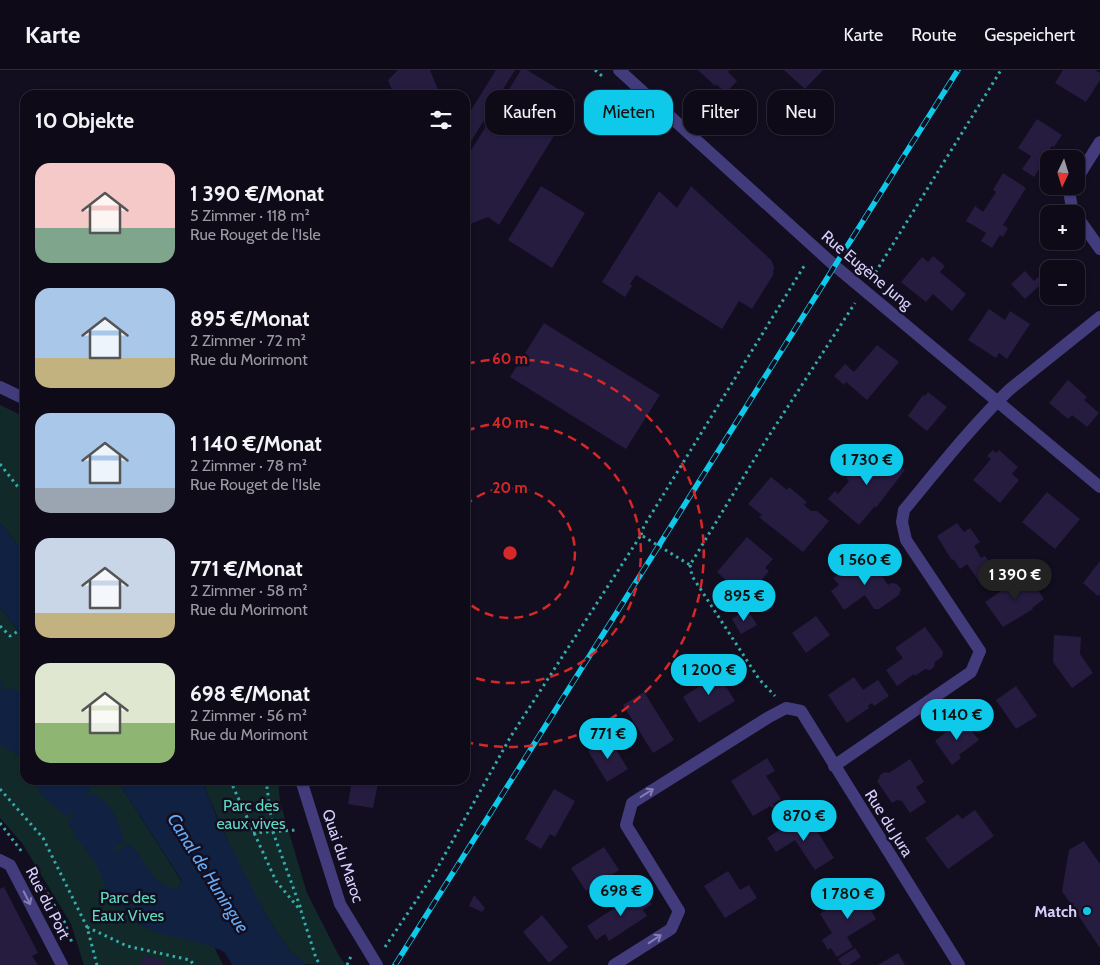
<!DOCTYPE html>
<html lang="de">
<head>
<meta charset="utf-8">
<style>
  body { margin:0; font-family:Cabin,sans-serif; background:#1c1825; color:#f1f3f6; height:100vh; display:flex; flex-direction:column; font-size:19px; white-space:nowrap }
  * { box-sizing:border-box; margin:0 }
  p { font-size:16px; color:#9b9aa2 }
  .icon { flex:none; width:28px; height:28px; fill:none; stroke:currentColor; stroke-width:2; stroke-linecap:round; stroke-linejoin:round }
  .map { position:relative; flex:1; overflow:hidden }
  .side { position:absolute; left:20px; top:20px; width:450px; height:695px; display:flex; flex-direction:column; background:#0e0a18; border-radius:15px; box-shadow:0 1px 4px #0004,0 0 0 1px #2e2b37 }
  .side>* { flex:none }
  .banner { position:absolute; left:485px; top:20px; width:475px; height:45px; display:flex; gap:10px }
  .needle { width:32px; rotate:184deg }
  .buttons { position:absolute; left:1040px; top:80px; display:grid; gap:10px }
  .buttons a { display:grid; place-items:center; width:45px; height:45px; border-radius:10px; background:#0e0a18; box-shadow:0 1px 4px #0004,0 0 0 1px #2e2b37; font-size:25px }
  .price { position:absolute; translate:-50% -42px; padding:0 11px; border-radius:18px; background:#0ec9ea; color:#111; font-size:16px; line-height:32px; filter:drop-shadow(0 1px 2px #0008) }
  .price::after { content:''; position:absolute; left:50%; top:30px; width:15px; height:11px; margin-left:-8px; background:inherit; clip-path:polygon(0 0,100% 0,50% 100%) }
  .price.active { background:#222; color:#fff }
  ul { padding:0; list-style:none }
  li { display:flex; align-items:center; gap:15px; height:125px; padding:0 15px }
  li span { display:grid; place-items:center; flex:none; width:140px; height:100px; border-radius:15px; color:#555 }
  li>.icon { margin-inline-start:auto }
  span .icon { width:60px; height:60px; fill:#fffc; stroke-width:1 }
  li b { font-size:21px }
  h2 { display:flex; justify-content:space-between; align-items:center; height:60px; padding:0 15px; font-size:21px }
  .tag { padding:0 18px; border-radius:15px; background:#0e0a18; box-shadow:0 1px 4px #0004,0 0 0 1px #2e2b37; font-size:18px; line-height:45px }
  .tag.active { background:#0ec9ea; color:#111 }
  header { display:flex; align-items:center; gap:30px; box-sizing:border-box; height:70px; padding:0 25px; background:#0e0a18; border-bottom:1px solid #2e2b37 }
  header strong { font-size:24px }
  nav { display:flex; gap:28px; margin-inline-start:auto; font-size:18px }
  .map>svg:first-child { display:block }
  .green { fill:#12292a }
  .water { fill:#102142 }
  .building { fill:#251c40 }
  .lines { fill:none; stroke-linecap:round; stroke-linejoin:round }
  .path { stroke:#35abaa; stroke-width:3; stroke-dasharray:2.5 4; stroke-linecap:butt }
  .minor { stroke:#423c7c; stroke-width:12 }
  .rail-casing { stroke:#0ec9ea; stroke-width:5.5 }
  .rail { stroke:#120e20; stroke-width:4; stroke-dasharray:11; stroke-linecap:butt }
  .oneway { stroke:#857fb6 }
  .ring { fill:none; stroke:#d62828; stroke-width:2.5; stroke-dasharray:9 6 }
  .poi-dot { fill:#0ec9ea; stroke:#120e20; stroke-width:2 }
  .labels { text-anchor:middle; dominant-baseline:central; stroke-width:5; stroke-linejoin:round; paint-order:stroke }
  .street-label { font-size:16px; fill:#d7d0fc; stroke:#120e20 }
  .park-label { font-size:16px; fill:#61d7c0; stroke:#120e20 }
  .poi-label { font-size:16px; font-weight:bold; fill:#d7d0fc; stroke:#120e20; text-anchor:end }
  .water-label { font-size:18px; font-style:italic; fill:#65abf6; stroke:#120e20 }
  .centre { fill:#d62828; stroke:#120e20; stroke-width:2.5 }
  .ring-label { font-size:15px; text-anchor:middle; font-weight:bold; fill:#d62828; stroke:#120e20; stroke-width:5; stroke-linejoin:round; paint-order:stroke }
</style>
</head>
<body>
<header>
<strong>Karte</strong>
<nav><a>Karte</a><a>Route</a><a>Gespeichert</a></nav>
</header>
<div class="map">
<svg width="1100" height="895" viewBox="0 0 1100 895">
  <rect width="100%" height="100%" fill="#120e20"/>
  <path class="green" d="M0,335L25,347V485L0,452Z
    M0,538L25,569V710H117L182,812L223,895H84L71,854L22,773L0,748Z
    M202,710H278L280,732L307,823L339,886L346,895C337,895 311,895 304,894C292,886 285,874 277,862C246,815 223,762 202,710Z"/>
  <path class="water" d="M0,452L25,485V569L0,538Z
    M0,612L4,615L0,617L3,621L8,618L25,623V690L0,674Z
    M36,710H89L91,721L86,723L87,727L95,724C112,735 119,751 124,771L114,778L116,782L127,774C149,787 147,814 177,819L182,811L117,710H202L219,753L266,845L290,881L306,895H232C230,891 227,885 224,882C220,879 214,878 210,876C191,870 131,862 127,840L134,834L133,832L126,839L120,838L109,830L101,804L94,791L76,767L67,750L74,746L73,742L66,746L40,724Z"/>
  <path class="building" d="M398,0H430L440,25H394L388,10Z
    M496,0H515L465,81V50Z
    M521,0H527L576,30L499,155L488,147L465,156V90Z
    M698,0H729L728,2L737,11L726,23L716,14L715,16Z
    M784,0H823L805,19Z
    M1063,0H1095L1100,3V10L1086,32L1055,13Z
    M1037,49L1062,65L1054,77L1052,76L1050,78L1048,82L1050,83L1034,107L1022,99L1031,86L1018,78Z
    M1003,103L1026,118L1003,155L1008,158L1003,167L1000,165L992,178L981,171L986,163L966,151L975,136L983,142L996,122L993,120Z
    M541,116L585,143L552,198L508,170Z
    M691,116L771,190L774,197L773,205L752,239L739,231L722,259L636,205L630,214L632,216L625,227L602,212L659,121L677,138Z
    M933,186L945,196L940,202L966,224L952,241L933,224L926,232L901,212L922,187L928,192Z
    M1052,194L1056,199H1049V226H1065L1056,234L1039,216L1025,229L1011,214L1025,201L1034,211Z
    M989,239L1005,250L1010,241L1030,254L1007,289L999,283L996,288L968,270Z
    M544,253L660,325L626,379L510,307Z
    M877,275L899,292L867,330L846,312L844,315L834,306L845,294L854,302Z
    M1068,310L1087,327L1084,330L1099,343L1087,357L1072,345L1068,349L1049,333Z
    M928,322L947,337L927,361L908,346L923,325L925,326Z
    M877,378L905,400L878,435L876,438L875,436L859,455L828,429L835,421L838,424L849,411L846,408L860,391L864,394Z
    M993,380L996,383L999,380L1018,397L1012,404L1019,410L1000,433L973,410L991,389L987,386Z
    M771,407L787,420L789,417L807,432L804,435L811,441H817L829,451L803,482L759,447L762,445L748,434Z
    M1047,422L1080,449L1055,479L1022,452Z
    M957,453L964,462L970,458L980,472L974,476L981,488L985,486L998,505L982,516L967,494L960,499L954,490L951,489L937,466Z
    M747,467L773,489L765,498L769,501L754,519L750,516L743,525L717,502Z
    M874,488L879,489L883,494L882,500L879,502L888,515L891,513L897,514L901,519L899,525L879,539H874L865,525L844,540L831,521L839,515L833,508L847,498L851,503Z
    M1100,491V524L1098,526L1083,513Z
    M1027,503L1044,529L1032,538L1033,539L1003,557L985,532Z
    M747,539L757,555L741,564L732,549Z
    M816,546L830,565L806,583L792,563Z
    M925,557L943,582L942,587L935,592L934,597L930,600L925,599L915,606L914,604L897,616L886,600L903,588L895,578Z
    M1054,565L1081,567L1080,584L1093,603L1072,618L1053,592Z
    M719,598L728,613L725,615L735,631L699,653L683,627L700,616L698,611Z
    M854,607L863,620L878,610L889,626L874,636L872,633L868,636L869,638L847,653L828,625Z
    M1016,616L1037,646L1016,659L996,630Z
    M644,622L674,670L653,683L623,635Z
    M962,649L979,670L959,685L961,688L952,695L935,671Z
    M609,668L628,699L607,712L588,681Z
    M767,688L775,701L766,706L781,729L773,734L775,737L772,738L770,736L753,746L731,711Z
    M910,689L924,712L916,717L926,732L910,743L902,731L897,730L892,733L877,711L879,709L880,705L885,702L889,703Z
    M352,710H362L378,713L373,738L348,734Z
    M554,719L575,731L555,767L550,764L541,779L525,769Z
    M975,740L994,766L948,799L925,768L958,744L962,749Z
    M810,745L817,757L815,758L834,788L815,800L795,770L776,782L767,768L787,755L789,758Z
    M1084,771L1100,794V878L1062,821L1069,780Z
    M604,777L619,800L610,806L609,804L586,821L571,798Z
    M728,801L740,820L749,815L757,828L725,848L704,816Z
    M4,817L38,883L32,886L38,895H0V819Z
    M861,818L867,820L876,835L870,839L876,849L847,867L853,877L837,887L831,878L828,880L822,870L832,863L820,844Z
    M642,820L652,834L643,840L647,846L609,871L605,864L596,870L587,856Z
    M474,825L485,838L482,842L469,836Z
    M542,845L568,877L549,893L523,862Z
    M855,878L861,887L849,895H842L838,889Z
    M898,883L905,895H878Z
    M143,886L164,890L163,895H141Z"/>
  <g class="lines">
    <path class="path" d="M595,0L602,6
      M872,208L1001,0
      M0,394L25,426
      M641,465L644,456L806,193
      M690,495L692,506L759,609L775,626
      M0,556L10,566L25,557
      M230,710L276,811L301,841L316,888L320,895
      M266,710L273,762L301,839
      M0,719L43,768L87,857L97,895
      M0,753L22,782
      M253,763L297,760
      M40,812L65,853L72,873
      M87,857L127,876L190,890L194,895
      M385,877L434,804L511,666L641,465L690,495L763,375L855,233
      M347,895L352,884"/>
    <path class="minor" d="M619,0L835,196L1100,417
      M1076,110L1100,72
      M1072,116L1069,121L1072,138L1076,144
      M1076,145L1100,179
      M0,317L25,329
      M834,696L971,602L980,581L906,470L902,452L904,440C938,399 971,357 1009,320L1100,247
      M301,710L340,834L377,895
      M0,790L10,795L62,895
      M614,895L671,859L679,841L626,755L632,733L769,647L786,638L801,641L959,895"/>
    <defs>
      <path id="rail" d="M395,895L958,0"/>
    </defs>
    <use href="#rail" class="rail-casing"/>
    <use href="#rail" class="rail"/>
  </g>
  <defs><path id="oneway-shaft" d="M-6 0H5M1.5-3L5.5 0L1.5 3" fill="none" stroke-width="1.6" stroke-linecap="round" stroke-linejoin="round" transform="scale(1.25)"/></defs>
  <g class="oneway">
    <use href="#oneway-shaft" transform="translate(647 723) rotate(-32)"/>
    <use href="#oneway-shaft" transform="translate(27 828) rotate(63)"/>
    <use href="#oneway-shaft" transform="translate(655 869) rotate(-33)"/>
  </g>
  <g class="ring">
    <path d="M465 436A65 65 0 1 1 465 530"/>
    <path d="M466 361A130 130 0 1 1 466 605"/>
    <path d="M466 294A194 194 0 1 1 466 672"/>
  </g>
  <circle class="poi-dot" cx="1087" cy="841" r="5"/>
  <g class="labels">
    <g class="street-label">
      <text transform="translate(867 200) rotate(40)">Rue Eugène Jung</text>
      <text transform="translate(889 753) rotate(58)">Rue du Jura</text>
      <text transform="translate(343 786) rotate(71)">Quai du Maroc</text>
      <text transform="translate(48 833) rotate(63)">Rue du Port</text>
    </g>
    <g class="park-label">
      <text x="251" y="735">Parc des<tspan x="251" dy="18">eaux vives</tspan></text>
      <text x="128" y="827">Parc des<tspan x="128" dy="18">Eaux Vives</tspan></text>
    </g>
    <g class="poi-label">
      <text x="1077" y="841">Match</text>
    </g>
    <g class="water-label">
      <text transform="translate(208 803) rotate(58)">Canal de Huningue</text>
    </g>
  </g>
  <circle cx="510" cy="483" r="8" class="centre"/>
  <g class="ring-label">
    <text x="510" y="294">60 m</text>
    <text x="510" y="358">40 m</text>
    <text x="510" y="423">20 m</text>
  </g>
</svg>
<div class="buttons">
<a><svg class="needle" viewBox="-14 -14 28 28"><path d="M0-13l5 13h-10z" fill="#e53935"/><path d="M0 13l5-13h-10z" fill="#9b9aa2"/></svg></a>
<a>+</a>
<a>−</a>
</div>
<b class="price" style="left:867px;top:416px">1 730 €</b>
<b class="price" style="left:865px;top:516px">1 560 €</b>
<b class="price active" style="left:1015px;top:531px">1 390 €</b>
<b class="price" style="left:744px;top:552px">895 €</b>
<b class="price" style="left:709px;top:626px">1 200 €</b>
<b class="price" style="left:957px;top:671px">1 140 €</b>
<b class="price" style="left:608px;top:690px">771 €</b>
<b class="price" style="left:804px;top:772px">870 €</b>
<b class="price" style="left:621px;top:847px">698 €</b>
<b class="price" style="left:848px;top:850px">1 780 €</b>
<div class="banner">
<a class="tag">Kaufen</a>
<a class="tag active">Mieten</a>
<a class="tag">Filter</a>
<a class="tag">Neu</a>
</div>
<section class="side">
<h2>10 Objekte<svg class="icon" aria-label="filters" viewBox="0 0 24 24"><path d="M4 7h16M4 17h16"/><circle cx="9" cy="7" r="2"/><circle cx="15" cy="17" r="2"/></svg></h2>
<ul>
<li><span style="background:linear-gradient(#f6c9c9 65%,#7fa58c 0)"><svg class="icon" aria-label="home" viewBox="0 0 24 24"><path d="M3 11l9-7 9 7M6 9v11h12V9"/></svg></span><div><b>1 390 €/Monat</b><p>5 Zimmer · 118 m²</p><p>Rue Rouget de l'Isle</p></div></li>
<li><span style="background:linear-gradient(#a9c7e8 70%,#c2b280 0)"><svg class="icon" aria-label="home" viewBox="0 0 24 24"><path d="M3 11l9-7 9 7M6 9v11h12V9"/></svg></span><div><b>895 €/Monat</b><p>2 Zimmer · 72 m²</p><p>Rue du Morimont</p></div></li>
<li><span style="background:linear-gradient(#a9c7e8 75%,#9aa5b1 0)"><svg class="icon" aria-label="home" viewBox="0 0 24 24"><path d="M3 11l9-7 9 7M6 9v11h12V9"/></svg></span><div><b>1 140 €/Monat</b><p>2 Zimmer · 78 m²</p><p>Rue Rouget de l'Isle</p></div></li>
<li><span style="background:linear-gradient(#c9d6e8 75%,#c2b280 0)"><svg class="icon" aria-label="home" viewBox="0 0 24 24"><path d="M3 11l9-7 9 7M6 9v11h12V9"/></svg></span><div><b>771 €/Monat</b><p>2 Zimmer · 58 m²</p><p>Rue du Morimont</p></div></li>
<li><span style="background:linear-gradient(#dfe7d0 60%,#8fb573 0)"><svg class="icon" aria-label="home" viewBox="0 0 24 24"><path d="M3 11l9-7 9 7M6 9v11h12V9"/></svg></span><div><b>698 €/Monat</b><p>2 Zimmer · 56 m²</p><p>Rue du Morimont</p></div></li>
</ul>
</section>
</div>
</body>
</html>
